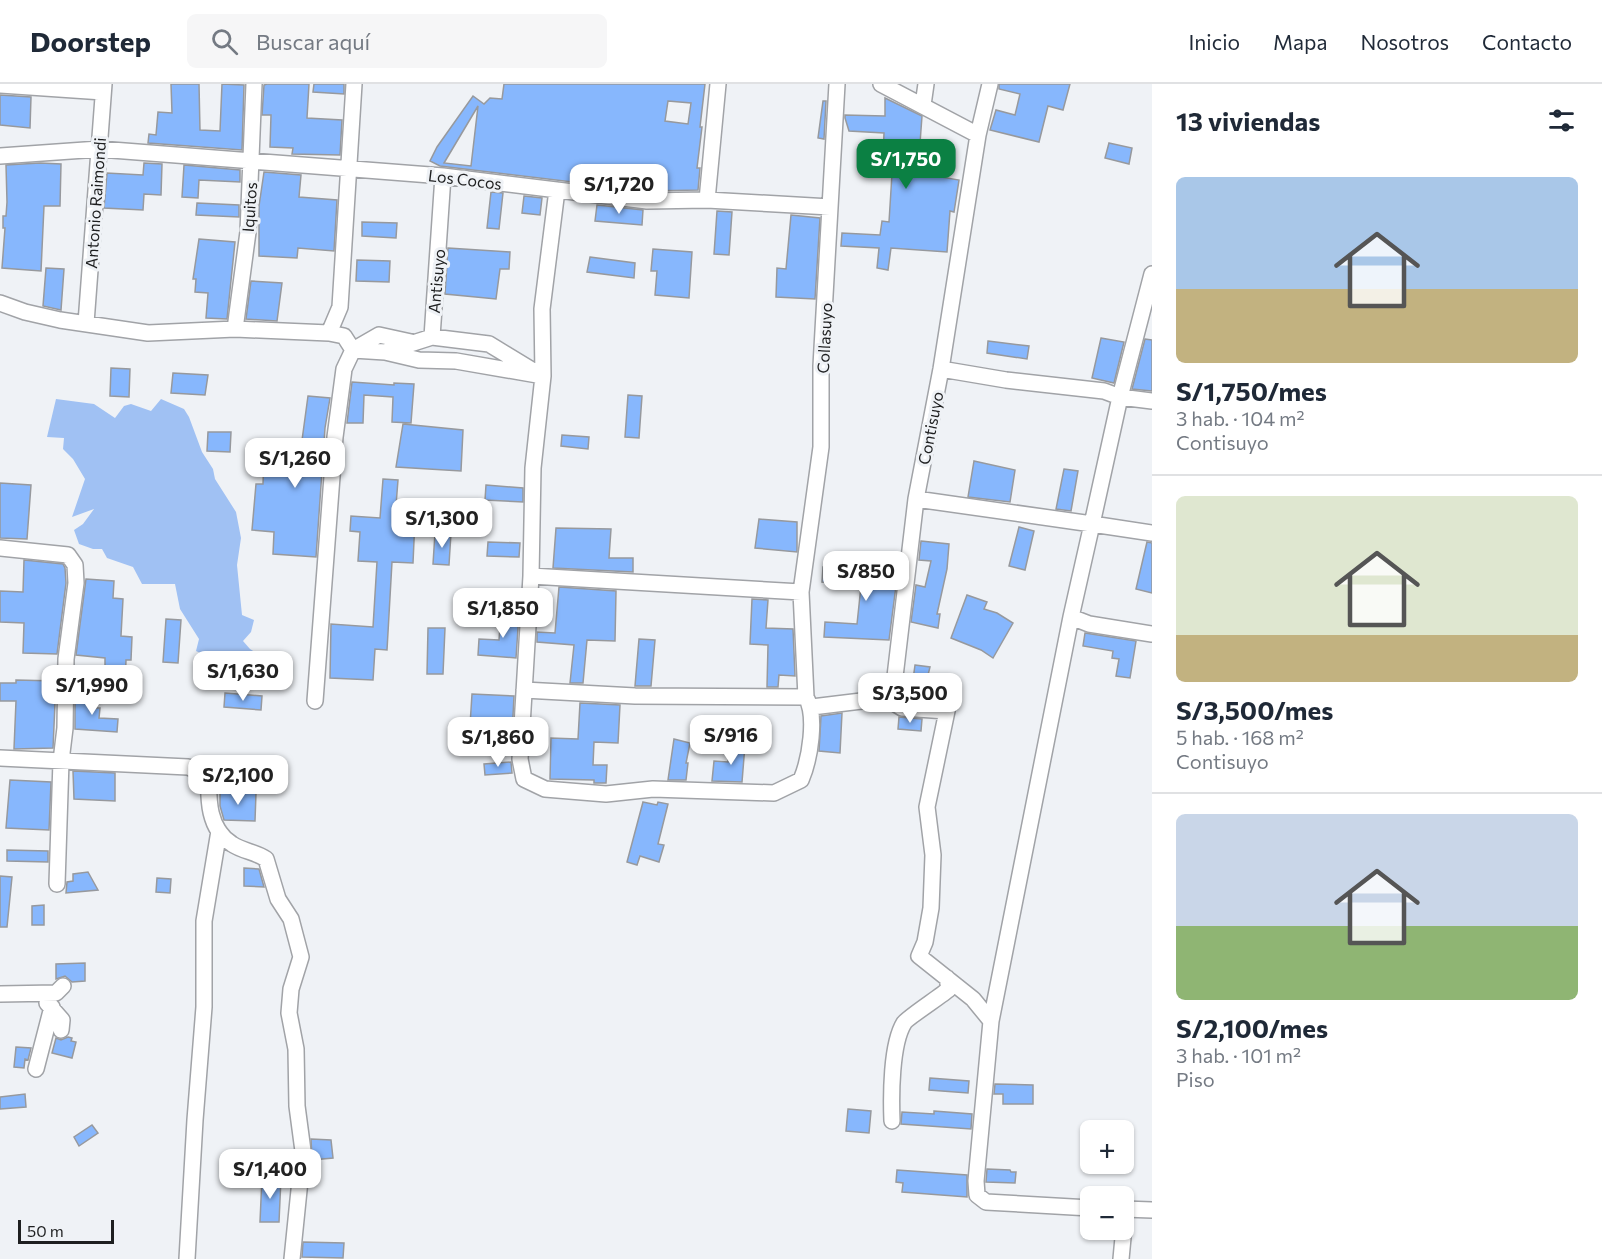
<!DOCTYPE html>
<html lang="es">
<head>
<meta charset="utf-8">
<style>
  body { margin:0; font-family:Commissioner,sans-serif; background:#f6f6f7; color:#1f2937; height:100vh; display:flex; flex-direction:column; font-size:22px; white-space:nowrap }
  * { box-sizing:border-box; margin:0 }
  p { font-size:20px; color:#747a83 }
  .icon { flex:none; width:33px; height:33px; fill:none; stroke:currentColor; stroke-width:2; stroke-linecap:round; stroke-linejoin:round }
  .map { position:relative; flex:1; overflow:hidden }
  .side { display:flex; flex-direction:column; background:#fff; width:450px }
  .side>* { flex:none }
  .fabs { position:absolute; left:1080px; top:1036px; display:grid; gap:12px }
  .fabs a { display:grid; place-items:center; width:54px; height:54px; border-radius:9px; background:#fff; box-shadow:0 2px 4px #0004; font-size:30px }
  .scale { position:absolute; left:18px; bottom:15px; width:96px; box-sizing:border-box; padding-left:6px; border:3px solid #1e1f20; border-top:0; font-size:16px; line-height:21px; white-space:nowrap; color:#1e1f20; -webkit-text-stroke:4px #eff2f6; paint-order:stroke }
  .price { position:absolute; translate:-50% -51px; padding:0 14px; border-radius:12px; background:#fff; color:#222; font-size:20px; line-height:39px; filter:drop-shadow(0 2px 3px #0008) }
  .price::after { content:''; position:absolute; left:50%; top:36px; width:18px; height:14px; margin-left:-9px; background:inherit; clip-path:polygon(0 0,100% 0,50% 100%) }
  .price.selected { background:#0b8043; color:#fff }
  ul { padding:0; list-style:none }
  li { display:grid; align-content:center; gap:12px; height:318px; padding:0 24px }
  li+li { border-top:2px solid #e0e1e3 }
  li span { display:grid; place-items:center; height:186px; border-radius:9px; color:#555 }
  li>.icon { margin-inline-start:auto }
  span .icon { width:108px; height:108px; fill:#fffc; stroke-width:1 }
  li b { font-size:26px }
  h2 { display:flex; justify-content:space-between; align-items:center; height:72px; padding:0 24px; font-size:26px }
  header { display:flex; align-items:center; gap:36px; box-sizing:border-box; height:84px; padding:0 30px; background:#fff; border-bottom:2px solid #e0e1e3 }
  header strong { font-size:28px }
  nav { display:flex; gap:33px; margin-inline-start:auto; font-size:21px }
  .search { width:420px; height:54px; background:#f6f6f7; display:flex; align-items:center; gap:15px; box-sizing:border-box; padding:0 21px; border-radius:9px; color:#747a83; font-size:22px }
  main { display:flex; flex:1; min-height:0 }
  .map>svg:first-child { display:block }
  .green { fill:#a0c1f3 }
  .building { fill:#87b7fd; stroke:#97999d; stroke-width:1.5; fill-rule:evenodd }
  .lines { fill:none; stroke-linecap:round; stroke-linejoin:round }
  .minor-casing { stroke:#a1a3a7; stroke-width:18 }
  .minor { stroke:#fff; stroke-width:15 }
  .labels { text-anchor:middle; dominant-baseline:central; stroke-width:6; stroke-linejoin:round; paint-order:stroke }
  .street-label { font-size:16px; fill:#1e1f20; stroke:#eff2f6 }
</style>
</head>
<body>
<header>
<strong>Doorstep</strong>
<div class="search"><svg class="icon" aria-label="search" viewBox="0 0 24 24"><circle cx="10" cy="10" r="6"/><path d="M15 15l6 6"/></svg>Buscar aquí</div>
<nav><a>Inicio</a><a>Mapa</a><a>Nosotros</a><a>Contacto</a></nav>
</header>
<main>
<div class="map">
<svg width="1152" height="1175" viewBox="0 0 1152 1175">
  <rect width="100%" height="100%" fill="#eff2f6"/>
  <path class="green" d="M56,315L94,320L115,334L124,322L131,320L151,327L161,315L184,325L189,333L202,368L213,385L215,395L236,428L241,454L237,481L242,531L254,536L251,548L243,557L250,565L263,573L255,598C240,605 233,589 223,581C216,575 204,571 196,567L199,555L180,525L175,500H142L133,483L107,474L102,465H93L79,460L74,446L83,440L94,425L72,433L85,395L73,375L63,365L64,354L47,353Z"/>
  <path class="building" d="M171,0H199L200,46L220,47L222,0L244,1L242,66L148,59L149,50L156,51L158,28L172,29Z
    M267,0H309L307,34L342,36L340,71L292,70L293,64L270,63L271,31H262L264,1Z
    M314,0H344V10L313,8Z
    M504,0H705L700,43H702L697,84H700L698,106L648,107L440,82L430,77L437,63L473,12L484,20L490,14L502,15ZM668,17L691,19L688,40L665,37ZM478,22L471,82L444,79Z
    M999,0H1070L1063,26L1048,22L1039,58L990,46L996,26L1015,31L1020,10L999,5Z
    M0,11L31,13L30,44L0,41Z
    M885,14L922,32L919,73L894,85L959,96L954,128L950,127L947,168L891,164L888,186L877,184L879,164L841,162L842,149L880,151L882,137L889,138L893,74H883L884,49L849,47L845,34V31L885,32Z
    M823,17H826L824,55L818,54Z
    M1109,59L1132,64L1129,80L1105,74Z
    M40,79L61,80L60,122H44L41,187L2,184L5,144H3V132H6L7,118L6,81Z
    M144,79L162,80L161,111L144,110L143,126L104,124L107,89L143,91Z
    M184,81L240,86V98L199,96L198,114L182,113Z
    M264,88L301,91L299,113L337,116L334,167L298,164L297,174L259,172V122Z
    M491,108L503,109L499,145L487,144Z
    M524,112L542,114L540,131L522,129Z
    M197,119L239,121V133L196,131Z
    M597,121L643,126L642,141L595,137Z
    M717,127L732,128L729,171L714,170Z
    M791,131L820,134L815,215L776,213L777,184L786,185Z
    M362,138L397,139L396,154L362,152Z
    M199,155L235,158L227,235L206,234L208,209L195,208L196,195H193Z
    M448,164L510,168L509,185H500L496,215L445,210Z
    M653,165L692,168L689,214L655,211L657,187H651Z
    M590,173L635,179L634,194L587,188Z
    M357,176L390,177L389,198L356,197Z
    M46,184L64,185L61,226L43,222Z
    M251,197L282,199L277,237L246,235Z
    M1101,254L1124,258L1114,299L1092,294Z
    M1145,255L1152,256V307L1132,305Z
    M988,257L1029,262L1027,275L987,269Z
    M111,284L130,285L129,313L110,312Z
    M173,289L208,291L205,311L171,309Z
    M352,298L394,301V299L414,300L411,339L392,338L393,313L364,311L363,339H347Z
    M628,311L642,312L639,354L625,353Z
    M308,312L330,314L325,344L316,473L273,470L274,448L252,446L256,400H263L264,370L300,371Z
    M403,340L463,346L461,387L396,383Z
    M208,348H231L230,368L207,367Z
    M562,351L589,353L588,365L561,362Z
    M974,377L1015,386L1010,418L968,413Z
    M1064,385L1078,387L1071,427L1056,425Z
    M383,395L398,396L395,434L415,435L413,479L392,478L387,566L375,565L373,596L330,594L331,540L373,543L377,478L358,477L360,448L350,447L351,432L380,434Z
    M0,399L31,401L27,455L0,454Z
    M486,401L523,404V418L485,416Z
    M759,435L797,438V468L755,464Z
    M1019,443L1034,447L1025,486L1009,482Z
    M556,444L611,445L609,474H633V488L553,484Z
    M435,449H451L449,481L433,480Z
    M921,457L949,460L947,485L937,530H940L938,544L911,538L916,501L925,503L931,477L919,476Z
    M488,458L520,459L519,473L487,472Z
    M1147,458L1152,459V509L1136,505Z
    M24,476L63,480L65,484L66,499L57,570L23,569L24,539L0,538V507L23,508Z
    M823,483L862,486V483L898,486L889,556L824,553L825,538L857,540L861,502L822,498Z
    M86,495L114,497L113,514L123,515L121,552L132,553L131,576H126L125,604L105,603V574L76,571Z
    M559,503L616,507L615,557L587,556L583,599H570L574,561L537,558V548L555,549Z
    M967,511L987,518L984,525L997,529L1013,539L993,574L981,566L951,554Z
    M752,515L768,516L766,544L793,545L795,592L779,591L778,603H767L768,561L750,560Z
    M501,528L519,529L516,574L478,571L479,555L499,556Z
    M166,535L181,536L178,579L163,578Z
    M428,544H445L443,590H427Z
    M1085,549L1136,557L1130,594L1116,592L1119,575L1112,574L1113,567L1083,562Z
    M639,555L655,556L651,602H635Z
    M915,581L930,583L928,591L933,592L930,616L903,613L905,602L912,603Z
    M16,596L56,597L53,664L14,665L16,617H0V599H16Z
    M225,609L262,612L261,626L224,623Z
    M472,610L514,612L512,651L484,649L483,659L469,657Z
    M75,612L96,613L95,624H100L99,634L118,635L117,648L75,645Z
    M580,619L620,621L618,659L594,658L593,681H607L606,699H594V696L550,695L551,654L578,655Z
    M842,629L840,669L819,667L821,632Z
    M899,633L922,635L921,647L898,645Z
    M674,655L690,659L686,679H688L686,696H668Z
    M729,660L745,661L742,698L712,697L714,677L728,678Z
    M511,678L512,689L485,691L484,680Z
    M73,687L115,689V717L74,715Z
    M10,696L51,698L49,746L6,744Z
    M220,709H256L255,737L224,736L220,722Z
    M643,718L657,721L658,718L668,720L658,760L664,761L659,778L640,772L637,781L627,778Z
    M7,766L48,767V778L7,777Z
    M244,784L259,785L264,803L244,802Z
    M88,788L98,806L66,809L67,798L73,797V790Z
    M0,792L12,793L7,843H0Z
    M157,794L171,795L170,809L156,808Z
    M44,821V841H32V822Z
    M85,879V897L72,898L65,892L56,895V880Z
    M68,953L72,954L71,957L76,958L72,974L52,969L56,954L61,956Z
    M16,963L31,964L28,976L25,975L24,984L14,983Z
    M930,994L969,997L968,1009L929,1006Z
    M995,1000L1033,1001V1020H1003V1010H994Z
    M25,1010L26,1023L0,1025V1013Z
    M848,1025L871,1027L869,1049L846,1047Z
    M934,1027L972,1030L971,1045L901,1040L902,1028L934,1030Z
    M92,1041L98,1049L79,1062L74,1053Z
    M311,1055L331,1056L333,1074L312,1076Z
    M987,1085L1010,1086L1011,1088H1016L1015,1099L986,1098Z
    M897,1086L967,1091V1113L902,1108L903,1099L896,1098Z
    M262,1093L281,1094L279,1138H260Z
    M303,1158L344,1159L343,1174L302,1173Z"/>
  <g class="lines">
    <defs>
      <path id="minor" d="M881,0L978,51
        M0,1L103,8
        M923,21L926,0
        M0,72L99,65L443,92L647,117L707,116L830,123
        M557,106L542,225L543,292L533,384L531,492L520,675L524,695L545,705L606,710L653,705L774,709L801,696C810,675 817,632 806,613L801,508L821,363V282L837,0
        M707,116L718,0
        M1152,190L1120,313L1152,317
        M0,219L25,228L60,236L148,249L235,245L329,249L344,252L353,266
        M86,239L104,0
        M235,245L248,148L254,0
        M329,249L340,223L354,0
        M432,253L489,260L535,288
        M353,266L385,268L419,276L456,277L543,292
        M385,268L432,253L443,92
        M941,285L1006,296L1104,307L1120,313L1092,440L1152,449
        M916,415L1092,440L1071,533L1089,540L1152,550
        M0,464L68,471L75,481L76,499L66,575L65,644L61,677L57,800
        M531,492L801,508
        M524,606L635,612L806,613
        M886,614L902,624L947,627L927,723L933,771L931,824L925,858L919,872L973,915L991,937L976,1097L977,1111L986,1118L1090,1124
        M315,617L335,353L344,285L353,266L379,251L411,258
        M812,623L886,614L894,601L916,415L941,285L978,51L990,0
        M0,674L188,683L209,691C208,715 208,745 232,760C242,767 256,768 266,775L278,815L291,835L301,873L291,905L289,929L296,965L297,1022L303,1067L292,1175
        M0,910L56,909L63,902
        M47,919L62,936L61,946
        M991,937L1071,533
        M36,985L52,923
        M892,1037C891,1012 891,960 904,939C907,934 941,912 949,905L947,894
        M1124,1125L1152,1126
        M187,1175L195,1036L204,923V837L219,747
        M1121,1175L1124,1143"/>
    </defs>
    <use href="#minor" class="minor-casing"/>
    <use href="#minor" class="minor"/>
  </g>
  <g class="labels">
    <g class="street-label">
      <text transform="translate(465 95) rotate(7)">Los Cocos</text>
      <text transform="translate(95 119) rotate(-86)">Antonio Raimondi</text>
      <text transform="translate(249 123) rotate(-86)">Iquitos</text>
      <text transform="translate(436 197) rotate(-85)">Antisuyo</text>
      <text transform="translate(824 254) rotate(-87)">Collasuyo</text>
      <text transform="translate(930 344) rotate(-79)">Contisuyo</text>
    </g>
  </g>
</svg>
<div class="fabs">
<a>+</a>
<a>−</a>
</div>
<div class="scale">50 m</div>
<b class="price selected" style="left:906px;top:106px">S/1,750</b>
<b class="price" style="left:619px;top:131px">S/1,720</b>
<b class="price" style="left:295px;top:405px">S/1,260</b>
<b class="price" style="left:442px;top:465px">S/1,300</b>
<b class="price" style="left:866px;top:518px">S/850</b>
<b class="price" style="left:503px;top:555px">S/1,850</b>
<b class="price" style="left:243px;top:618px">S/1,630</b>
<b class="price" style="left:92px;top:632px">S/1,990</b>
<b class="price" style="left:910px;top:640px">S/3,500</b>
<b class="price" style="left:731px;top:682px">S/916</b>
<b class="price" style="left:498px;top:684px">S/1,860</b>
<b class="price" style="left:238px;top:722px">S/2,100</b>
<b class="price" style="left:270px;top:1116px">S/1,400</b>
</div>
<section class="side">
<h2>13 viviendas<svg class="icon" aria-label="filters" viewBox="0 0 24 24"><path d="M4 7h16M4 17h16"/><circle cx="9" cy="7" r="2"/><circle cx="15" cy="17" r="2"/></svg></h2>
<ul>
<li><span style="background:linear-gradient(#a9c7e8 60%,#c2b280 0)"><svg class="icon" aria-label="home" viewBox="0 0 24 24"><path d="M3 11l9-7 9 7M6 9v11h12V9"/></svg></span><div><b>S/1,750/mes</b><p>3 hab. · 104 m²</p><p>Contisuyo</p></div></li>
<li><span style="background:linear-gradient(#dfe7d0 75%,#c2b280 0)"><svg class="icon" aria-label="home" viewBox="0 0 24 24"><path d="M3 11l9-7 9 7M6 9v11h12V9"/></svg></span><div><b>S/3,500/mes</b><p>5 hab. · 168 m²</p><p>Contisuyo</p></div></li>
<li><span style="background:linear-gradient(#c9d6e8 60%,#8fb573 0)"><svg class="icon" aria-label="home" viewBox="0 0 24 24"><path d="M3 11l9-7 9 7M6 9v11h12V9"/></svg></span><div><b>S/2,100/mes</b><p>3 hab. · 101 m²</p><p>Piso</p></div></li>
</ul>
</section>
</main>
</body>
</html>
